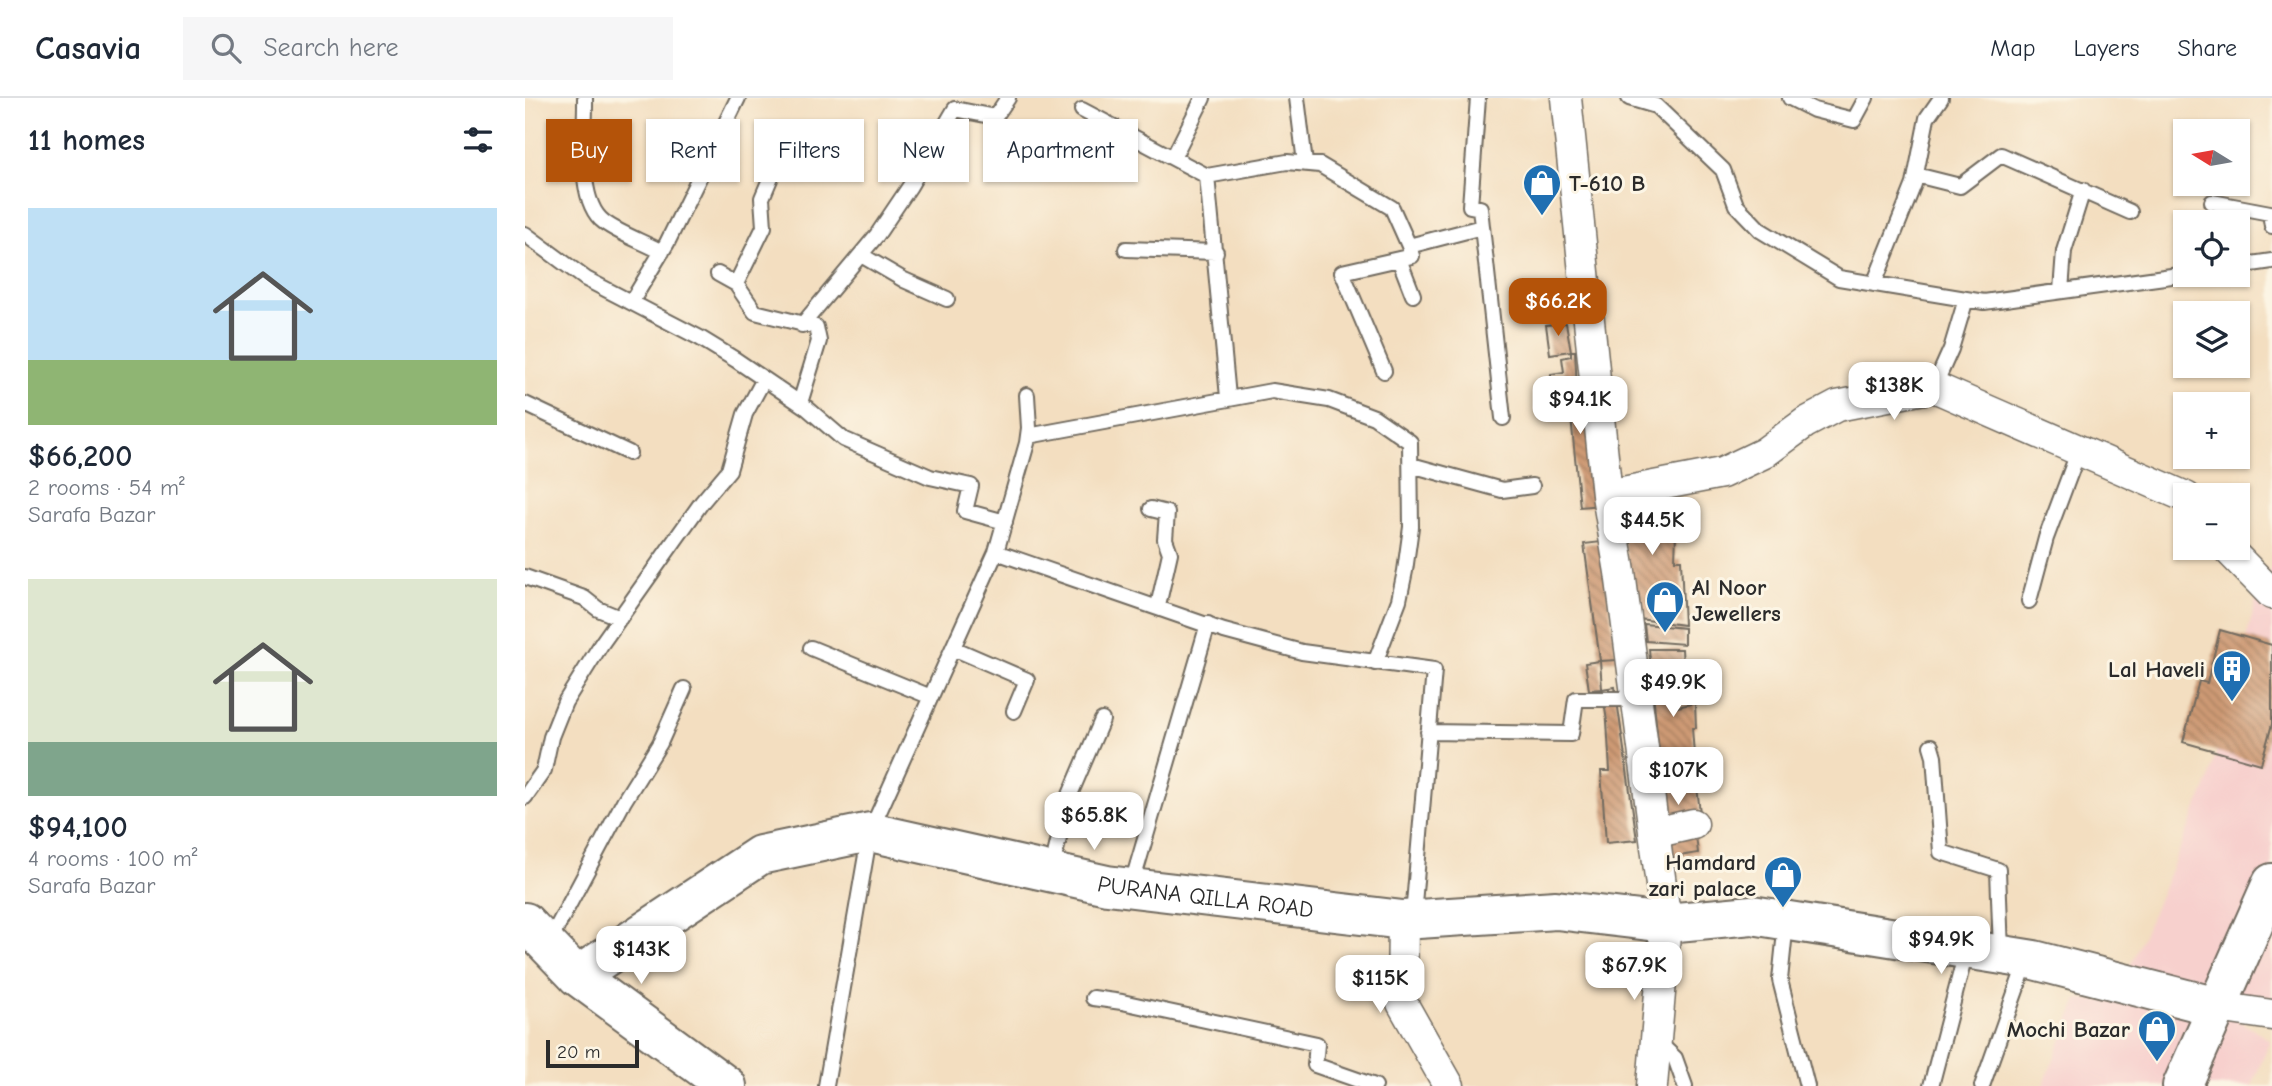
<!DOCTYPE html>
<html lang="en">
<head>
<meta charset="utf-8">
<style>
  body { margin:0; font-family:"Comic Neue",sans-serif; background:#f6f6f7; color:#1f2937; height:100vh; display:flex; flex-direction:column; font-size:26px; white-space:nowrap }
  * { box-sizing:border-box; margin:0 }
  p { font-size:23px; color:#747a83 }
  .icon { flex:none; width:38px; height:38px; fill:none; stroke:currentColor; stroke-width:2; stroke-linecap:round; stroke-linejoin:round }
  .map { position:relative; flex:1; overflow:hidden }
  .panel { display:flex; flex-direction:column; background:#fff; width:525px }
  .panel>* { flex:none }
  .top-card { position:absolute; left:21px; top:21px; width:665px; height:63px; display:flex; gap:14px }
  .needle { width:46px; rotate:281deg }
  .buttons { position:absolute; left:1648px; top:21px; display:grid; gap:14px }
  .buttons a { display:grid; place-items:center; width:77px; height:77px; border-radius:0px; background:#fff; box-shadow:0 2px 5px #0004; font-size:35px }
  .scale { position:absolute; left:21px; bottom:18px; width:93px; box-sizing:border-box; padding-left:7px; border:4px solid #2b2b2b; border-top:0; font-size:19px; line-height:24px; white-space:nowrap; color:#2b2b2b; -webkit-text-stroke:5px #fcf5e5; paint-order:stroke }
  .price { position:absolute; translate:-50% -60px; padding:0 16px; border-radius:14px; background:#fff; color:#222; font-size:23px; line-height:46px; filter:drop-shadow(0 2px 4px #0008) }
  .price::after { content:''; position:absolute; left:50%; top:42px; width:21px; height:16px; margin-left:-10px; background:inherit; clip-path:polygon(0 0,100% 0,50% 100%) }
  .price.active { background:#b45309; color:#fff }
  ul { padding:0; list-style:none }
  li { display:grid; align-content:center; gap:14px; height:371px; padding:0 28px }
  li span { display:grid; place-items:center; height:217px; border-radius:0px; color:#555 }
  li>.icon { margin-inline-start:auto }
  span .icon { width:126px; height:126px; fill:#fffc; stroke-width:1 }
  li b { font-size:30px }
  h2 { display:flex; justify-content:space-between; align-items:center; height:84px; padding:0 28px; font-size:30px }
  .tag { padding:0 24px; border-radius:0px; background:#fff; box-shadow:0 2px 5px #0004; font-size:24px; line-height:63px }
  .tag.active { background:#b45309; color:#fff }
  header { display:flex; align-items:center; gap:42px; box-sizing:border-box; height:98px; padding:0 35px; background:#fff; border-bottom:2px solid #e0e1e3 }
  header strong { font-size:33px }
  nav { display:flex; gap:38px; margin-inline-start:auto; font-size:24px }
  .search { width:490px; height:63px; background:#f6f6f7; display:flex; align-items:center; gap:18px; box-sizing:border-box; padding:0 24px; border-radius:0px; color:#747a83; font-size:26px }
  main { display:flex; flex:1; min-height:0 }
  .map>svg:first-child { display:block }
  .built { fill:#f7d0cd }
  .building { fill:url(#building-back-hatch) }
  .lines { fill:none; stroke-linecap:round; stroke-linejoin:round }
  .lane-casing { stroke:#716a5f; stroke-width:18 }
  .street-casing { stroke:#716a5f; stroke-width:33 }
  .secondary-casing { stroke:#716a5f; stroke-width:42 }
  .lane { stroke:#fff; stroke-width:14 }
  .street { stroke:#fff; stroke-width:30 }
  .secondary { stroke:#fff; stroke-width:38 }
  .labels { text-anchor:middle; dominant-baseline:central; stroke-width:6; stroke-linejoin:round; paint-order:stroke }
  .poi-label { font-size:23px; font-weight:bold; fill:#2b2b2b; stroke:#fcf5e5; text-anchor:end }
  .street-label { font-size:23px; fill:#2b2b2b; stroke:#fcf5e5 }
</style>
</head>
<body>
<header>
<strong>Casavia</strong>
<div class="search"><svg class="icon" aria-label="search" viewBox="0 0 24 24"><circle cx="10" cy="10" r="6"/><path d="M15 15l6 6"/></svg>Search here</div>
<nav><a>Map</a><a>Layers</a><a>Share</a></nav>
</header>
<main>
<section class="panel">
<h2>11 homes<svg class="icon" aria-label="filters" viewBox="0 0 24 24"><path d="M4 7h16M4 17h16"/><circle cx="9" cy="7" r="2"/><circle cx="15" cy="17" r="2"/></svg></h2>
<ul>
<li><span style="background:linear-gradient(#bfe0f5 70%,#8fb573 0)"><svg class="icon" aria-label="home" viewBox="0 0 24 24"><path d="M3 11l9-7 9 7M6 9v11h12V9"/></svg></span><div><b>$66,200</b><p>2 rooms · 54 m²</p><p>Sarafa Bazar</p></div></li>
<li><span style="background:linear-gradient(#dfe7d0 75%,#7fa58c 0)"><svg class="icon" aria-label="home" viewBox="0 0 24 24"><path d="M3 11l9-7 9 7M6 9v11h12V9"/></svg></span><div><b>$94,100</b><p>4 rooms · 100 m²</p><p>Sarafa Bazar</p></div></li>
</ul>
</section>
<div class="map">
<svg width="1747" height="988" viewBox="0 0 1747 988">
  <defs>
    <pattern id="building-back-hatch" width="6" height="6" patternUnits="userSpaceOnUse" patternTransform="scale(1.75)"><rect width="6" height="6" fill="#ce9a74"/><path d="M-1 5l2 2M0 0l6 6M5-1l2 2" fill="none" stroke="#a77e5f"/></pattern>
  </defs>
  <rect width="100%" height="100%" fill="#fcf5e5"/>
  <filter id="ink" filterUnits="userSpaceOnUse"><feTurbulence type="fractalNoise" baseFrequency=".0143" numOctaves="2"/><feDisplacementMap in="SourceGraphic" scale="14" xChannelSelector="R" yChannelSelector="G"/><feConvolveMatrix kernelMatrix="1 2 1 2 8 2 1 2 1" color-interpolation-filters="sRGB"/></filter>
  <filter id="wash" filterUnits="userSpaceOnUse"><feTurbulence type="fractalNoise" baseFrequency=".00686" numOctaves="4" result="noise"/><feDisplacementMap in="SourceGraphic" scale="28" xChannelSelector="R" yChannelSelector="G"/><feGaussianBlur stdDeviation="1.57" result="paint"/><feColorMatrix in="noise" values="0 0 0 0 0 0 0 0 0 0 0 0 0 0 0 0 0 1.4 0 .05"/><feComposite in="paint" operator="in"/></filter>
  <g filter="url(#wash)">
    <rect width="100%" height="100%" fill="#f3dec0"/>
    <path class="built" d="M1747,471V916L1597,887L1684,682L1738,476Z
      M1553,901L1692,909L1745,942L1727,988H1518Z"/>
    <g id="blocks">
      <path class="building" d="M1041,225L1046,253L1025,256L1021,227Z
        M1046,253H1050L1052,292L1057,290L1059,303L1051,305L1053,318L1064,316L1075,407L1055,409L1046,319L1039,321L1037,307L1045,306L1044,282L1026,285V276L1039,274L1037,260L1046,258Z
        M1123,390L1124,410L1152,408L1150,462H1156L1159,527L1114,521L1090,399Z
        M1076,444L1092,562L1075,563L1059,446Z
        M1119,526L1159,530V546L1121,543Z
        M1695,532L1747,547V626L1736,666L1658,644L1674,583L1682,585Z
        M1124,551H1157L1159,586L1146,587L1148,610L1170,605L1171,630H1167L1171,683L1137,687Z
        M1075,563L1077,591L1090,589L1112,742L1081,745L1076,673H1085L1082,623L1077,591L1064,592L1060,565Z
        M1172,689L1176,723L1133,727L1130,696Z
        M1170,729L1173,755L1142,760L1138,737Z"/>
    </g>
  </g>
  <g filter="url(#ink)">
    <use href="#blocks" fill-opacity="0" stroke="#716a5f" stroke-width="2"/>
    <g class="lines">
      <defs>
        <path id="lane" d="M60,0C61,33 50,102 79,124C95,136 119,144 137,154
          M772,0L780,65
          M953,0L945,108L955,110L978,320
          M1104,0L1131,8L1198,72L1211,107L1235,132L1314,180L1459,204L1661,176
          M1265,0L1289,12L1329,22L1341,0
          M557,12L682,78L703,299
          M648,60L678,0
          M1391,77L1435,88L1476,57L1605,114
          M682,78L762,64L795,67L867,110L884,148
          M1687,104L1745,115L1747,128
          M0,136L61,181L175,240L211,262L282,310L318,341L405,379L446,388L440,413L480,424
          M601,151L691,154
          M336,157L379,182L422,201
          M874,161L888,197
          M1713,168L1747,163
          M193,176L211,186L230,214L291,229L294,243L275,305
          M211,186L239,129L237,100L262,41
          M1349,186L1389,86L1402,20L1416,0
          M1536,193L1539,153L1558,92
          M107,203L142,145L213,0
          M277,227L352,137L385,88L430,11L470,19L483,0
          M859,273L817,174L887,158L884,148L957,129
          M1409,289L1426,251L1441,201
          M0,306L104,355
          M503,338L747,293L804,302L849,319L885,344L886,429L880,473L874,502L850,565
          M886,367L977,392L1007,388
          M626,411L642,415L640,441L645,455L633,508
          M471,454L699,533L777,554L909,572L888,818
          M0,479L59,500L73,511L95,520
          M1504,503L1521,440L1554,352
          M286,550L406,599
          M428,550L502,582L489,613
          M903,634L1046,636L1051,601H1112
          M1406,648L1409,658L1416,754L1473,772L1476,855
          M0,699L19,672L26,639L40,604L77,545L177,404L204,372L220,316L239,281
          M526,773L544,699L577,622
          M606,789L683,526
          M1261,824L1255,882L1282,988
          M23,846L99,703L135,645L159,591
          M568,900L597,904L792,946L790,967L850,988
          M1132,943L1150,960L1160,988
          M301,988L345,734L471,454L502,345L504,330L502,297
          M1406,988L1441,854
          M1457,988L1501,864"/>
        <path id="street" d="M1041,0L1082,397L1095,474L1141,825L1127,988
          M1082,397L1197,375L1239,355L1280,325L1312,308L1409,289L1661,399
          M1702,450L1747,496
          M1129,735L1168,726
          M878,822L877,905L924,988
          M1692,909L1747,917"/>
        <g id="secondary">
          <path d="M0,824L52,878L202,988"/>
          <path id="s1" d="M52,878L235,757L345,734L582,787L878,822L1031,812L1141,825L1227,817L1509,862L1692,909"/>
          <path d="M1657,988L1747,785"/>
        </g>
      </defs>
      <use href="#lane" class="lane-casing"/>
      <use href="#street" class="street-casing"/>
      <use href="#secondary" class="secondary-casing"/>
      <use href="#lane" class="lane"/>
      <use href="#street" class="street"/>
      <use href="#secondary" class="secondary"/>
    </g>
  </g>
  <defs>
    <symbol id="shop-pin" viewBox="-11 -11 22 30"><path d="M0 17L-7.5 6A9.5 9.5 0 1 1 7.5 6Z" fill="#1f6fb2" stroke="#fcf5e5"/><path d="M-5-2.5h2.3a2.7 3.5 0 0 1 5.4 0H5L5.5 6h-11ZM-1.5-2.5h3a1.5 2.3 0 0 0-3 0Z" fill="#fff"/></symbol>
    <symbol id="building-pin" viewBox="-11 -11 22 30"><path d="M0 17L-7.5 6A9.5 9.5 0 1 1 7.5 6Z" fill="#1f6fb2" stroke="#fcf5e5"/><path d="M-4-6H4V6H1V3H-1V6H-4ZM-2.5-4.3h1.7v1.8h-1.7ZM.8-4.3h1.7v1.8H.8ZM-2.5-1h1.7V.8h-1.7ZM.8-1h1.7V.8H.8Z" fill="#fff"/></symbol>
  </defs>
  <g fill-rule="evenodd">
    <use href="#shop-pin" x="995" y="63" width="44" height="60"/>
    <use href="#shop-pin" x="1118" y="480" width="44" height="60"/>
    <use href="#building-pin" x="1685" y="549" width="44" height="60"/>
    <use href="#shop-pin" x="1236" y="755" width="44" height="60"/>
    <use href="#shop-pin" x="1610" y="909" width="44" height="60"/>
  </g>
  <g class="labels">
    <g class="poi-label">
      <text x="1044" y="85" text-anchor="start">T-610 B</text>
      <text x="1167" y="489" text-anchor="start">Al Noor<tspan x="1167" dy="26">Jewellers</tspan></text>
      <text x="1680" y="571">Lal Haveli</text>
      <text x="1231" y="764">Hamdard<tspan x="1231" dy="26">zari palace</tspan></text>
      <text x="1605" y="931">Mochi Bazar</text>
    </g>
    <g class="street-label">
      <text stroke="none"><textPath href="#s1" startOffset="674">PURANA QILLA ROAD</textPath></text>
    </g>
  </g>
</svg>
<div class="buttons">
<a><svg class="needle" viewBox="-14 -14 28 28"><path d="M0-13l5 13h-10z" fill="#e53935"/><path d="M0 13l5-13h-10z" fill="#747a83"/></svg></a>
<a><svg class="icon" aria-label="locate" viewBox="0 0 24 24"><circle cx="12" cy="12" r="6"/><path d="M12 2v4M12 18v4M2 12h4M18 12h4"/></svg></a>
<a><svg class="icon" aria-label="layers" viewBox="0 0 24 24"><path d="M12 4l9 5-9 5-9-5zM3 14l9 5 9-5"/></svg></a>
<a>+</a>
<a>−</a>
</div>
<div class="scale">20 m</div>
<b class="price active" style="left:1033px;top:240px">$66.2K</b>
<b class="price" style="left:1369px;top:324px">$138K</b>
<b class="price" style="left:1055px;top:338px">$94.1K</b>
<b class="price" style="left:1127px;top:459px">$44.5K</b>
<b class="price" style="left:1148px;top:621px">$49.9K</b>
<b class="price" style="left:1153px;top:709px">$107K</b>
<b class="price" style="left:569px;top:754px">$65.8K</b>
<b class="price" style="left:1416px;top:878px">$94.9K</b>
<b class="price" style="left:116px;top:888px">$143K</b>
<b class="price" style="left:1109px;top:904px">$67.9K</b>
<b class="price" style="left:855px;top:917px">$115K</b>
<div class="top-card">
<a class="tag active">Buy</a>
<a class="tag">Rent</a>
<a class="tag">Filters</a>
<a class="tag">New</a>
<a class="tag">Apartment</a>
</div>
</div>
</main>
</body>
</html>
